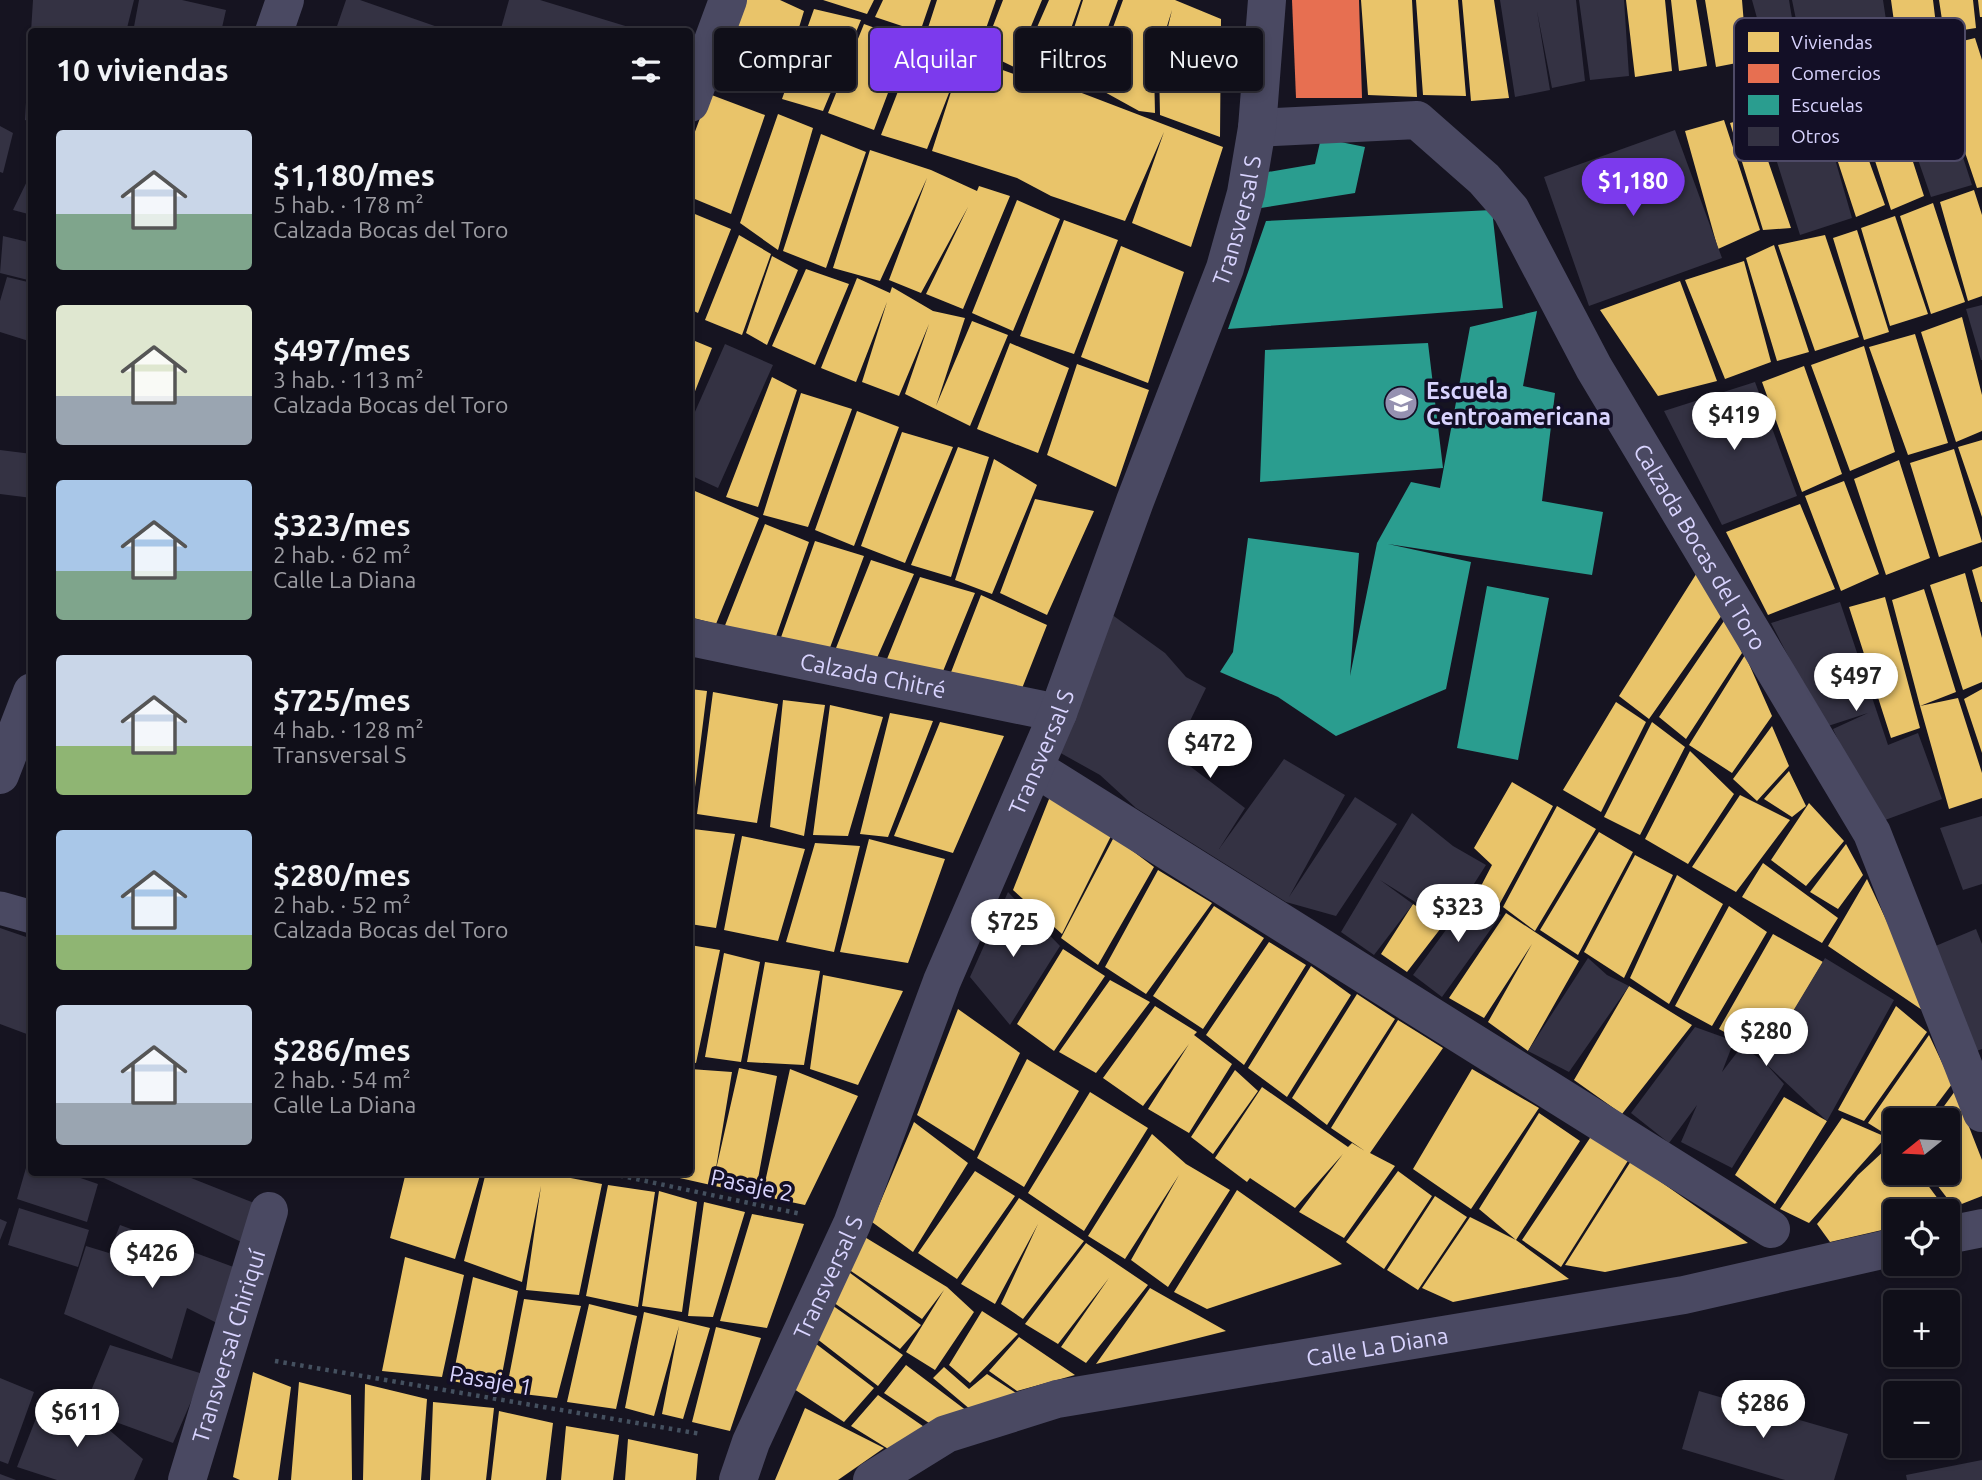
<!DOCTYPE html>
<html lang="es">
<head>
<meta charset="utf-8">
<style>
  body { margin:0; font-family:Ubuntu,sans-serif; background:#191822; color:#f1f3f6; height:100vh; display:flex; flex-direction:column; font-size:26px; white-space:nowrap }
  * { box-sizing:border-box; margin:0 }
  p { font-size:23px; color:#9c9ca2 }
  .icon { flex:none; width:38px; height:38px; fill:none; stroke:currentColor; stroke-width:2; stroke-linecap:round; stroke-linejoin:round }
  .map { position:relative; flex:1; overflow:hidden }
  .panel { position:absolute; left:28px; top:28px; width:665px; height:1148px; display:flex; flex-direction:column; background:#100f19; border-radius:7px; box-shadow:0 4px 10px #0003,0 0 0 2px #302f38 }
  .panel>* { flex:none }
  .top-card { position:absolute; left:714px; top:28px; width:665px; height:63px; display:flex; gap:14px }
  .needle { width:46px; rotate:252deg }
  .controls { position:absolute; left:1883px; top:1108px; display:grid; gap:14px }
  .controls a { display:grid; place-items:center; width:77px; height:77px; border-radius:7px; background:#100f19; box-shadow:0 4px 10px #0003,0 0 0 2px #302f38; font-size:35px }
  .price { position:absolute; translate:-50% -60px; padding:0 16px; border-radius:24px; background:#fff; color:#222; font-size:23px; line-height:46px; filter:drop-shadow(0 2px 4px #0008) }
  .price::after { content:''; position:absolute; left:50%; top:42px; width:21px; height:16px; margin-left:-10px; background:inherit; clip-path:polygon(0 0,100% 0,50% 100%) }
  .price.active { background:#7c3aed; color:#fff }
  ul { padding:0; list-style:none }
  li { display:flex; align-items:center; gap:21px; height:175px; padding:0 28px }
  li span { display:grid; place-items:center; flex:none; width:196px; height:140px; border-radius:7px; color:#555 }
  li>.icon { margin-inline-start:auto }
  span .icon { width:84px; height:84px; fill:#fffc; stroke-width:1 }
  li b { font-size:30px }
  h2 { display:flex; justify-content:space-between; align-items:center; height:84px; padding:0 28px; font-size:30px }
  .pill { padding:0 24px; border-radius:7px; background:#100f19; box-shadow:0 4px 10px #0003,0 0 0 2px #302f38; font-size:24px; line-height:63px }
  .pill.active { background:#7c3aed; color:#fff }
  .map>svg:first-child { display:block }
  .homes { fill:#e9c46a }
  .shops { fill:#e76f51 }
  .schools { fill:#2a9d8f }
  .building { fill:#343243 }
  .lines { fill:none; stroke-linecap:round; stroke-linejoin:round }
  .path { stroke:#44505f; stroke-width:4.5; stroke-dasharray:3.5 5; stroke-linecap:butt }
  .lane { stroke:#4a4962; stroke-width:33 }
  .street { stroke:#4a4962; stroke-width:38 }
  .labels { text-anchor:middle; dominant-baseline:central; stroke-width:7; stroke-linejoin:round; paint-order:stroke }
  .street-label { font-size:23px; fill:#d9d4ff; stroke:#130f26 }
  .poi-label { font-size:23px; font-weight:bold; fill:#d9d4ff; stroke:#130f26; text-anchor:start }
  .key { fill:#130f26; stroke:#4e4a67; stroke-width:2 }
  .key-label { font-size:19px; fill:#d9d4ff }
</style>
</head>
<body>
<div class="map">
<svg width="1982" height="1480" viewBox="0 0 1982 1480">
  <rect width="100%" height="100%" fill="#161421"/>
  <path class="homes" d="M747,0H780L804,11L779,93L715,72Z
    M823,0H874L867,14Z
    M883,0H931L920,32L875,17Z
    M937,0H996L977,54L926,34Z
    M1003,0H1042L1014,67L983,52Z
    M1049,0H1081L1055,74L1020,66Z
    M1083,0H1118L1086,87L1059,75Z
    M1123,0H1175L1221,19L1220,137L1160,115L1159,65L1172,10L1154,68L1155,113L1139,111L1092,85Z
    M1361,0H1412L1417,97L1368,95Z
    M1416,0H1458L1466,96L1423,95Z
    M1462,0H1494L1509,98L1471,101Z
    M1626,0H1665L1672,71L1635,77Z
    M1671,0H1696L1707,66L1679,71Z
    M1705,0H1742L1747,61L1716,67Z
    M1891,0H1933L1937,33L1896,36Z
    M1939,0H1973L1976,28L1944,33Z
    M1978,0H1982V17H1980Z
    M814,9L861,20L823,111L782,99Z
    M864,24L908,40L874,130L828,113Z
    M1975,38L1982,60V187L1977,188L1930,49Z
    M918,40L1050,87L1053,82L1223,147L1191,247L1132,223L1164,132L1125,221L1051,196L1017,178L932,151L958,70L927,149L881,135Z
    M1886,78L1924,196L1891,210L1852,90Z
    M709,94L765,115L731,214L690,197V145Z
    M1846,97L1885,205L1856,217L1820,107Z
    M778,114L813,128L778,250L740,223Z
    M1753,117L1791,228L1763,230L1730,123Z
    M1724,120L1760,230L1718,249L1685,131Z
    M821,134L866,152L826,268L783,251Z
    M870,150L931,170L977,191L979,186L1010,196L963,309L926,294L968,207L921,293L889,280L927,178L880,281L833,268Z
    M1974,190L1982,215V296L1968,301L1940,202Z
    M1017,200L1060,219L1013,331L972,313Z
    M1933,203L1965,302L1931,314L1900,216Z
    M690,212L731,229L698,313L690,309Z
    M1895,216L1928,314L1890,326L1861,228Z
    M1064,220L1118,240L1074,354L1020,336Z
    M1857,230L1889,332L1864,340L1833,238Z
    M739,235L771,254L742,335L705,320Z
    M1825,235L1859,337L1815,351L1778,245Z
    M1774,245L1809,352L1777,361L1746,258Z
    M1121,246L1184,272L1148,383L1081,357Z
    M772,256L798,270L767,345L746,333Z
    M1744,261L1771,362L1725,379L1685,280Z
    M806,269L849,284L815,365L772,346Z
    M857,278L890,293L892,287L933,311L965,318L936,406L972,321L1008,335L970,426L905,394L929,324L899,396L862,382L887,302L856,382L821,368Z
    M1680,281L1717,381L1658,396L1600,310Z
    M1962,317L1982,395V431L1956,442L1921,332Z
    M1915,334L1948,443L1908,455L1869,347Z
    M690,339L712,348L690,404Z
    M1010,343L1069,368L1038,453L977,429Z
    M1864,346L1895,452L1850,471L1811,365Z
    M1077,364L1149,390L1116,487L1047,455Z
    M1804,366L1842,474L1802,492L1762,382Z
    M772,377L797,390L758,507L726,497Z
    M801,393L852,409L808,527L763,515Z
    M857,411L899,427L854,546L815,530Z
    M902,432L953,447L905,563L861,546Z
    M1982,440V517L1958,447Z
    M958,447L989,457L951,577L911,565Z
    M1954,449L1982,542L1939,557L1910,463Z
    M994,459L1037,485L992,594L955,580Z
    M1899,460L1930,558L1886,575L1854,479Z
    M1844,481L1879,574L1841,591L1805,496Z
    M690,489L759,518L716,624L690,617Z
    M1035,499L1094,511L1047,615L1000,593Z
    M1800,504L1835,589L1768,615L1726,532Z
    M765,524L809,542L773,645L724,628Z
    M815,541L864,556L828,653L779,643Z
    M871,560L914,574L873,667L832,658Z
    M1982,566V602H1981L1972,570Z
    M1700,568L1722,615L1649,719L1619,696Z
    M1965,573L1982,638V682L1963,690L1930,585Z
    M920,577L975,593L939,681L883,669Z
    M1924,589L1956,692L1920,706L1892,600Z
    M981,595L1047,625L1019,696L948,680Z
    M1885,597L1920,728L1891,738L1849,607Z
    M1726,618L1742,653L1686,739L1659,717Z
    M1745,655L1772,716L1732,773L1689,745Z
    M690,689L707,691L691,819H690Z
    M1982,689V753L1964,699Z
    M713,692L778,704L757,823L697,814Z
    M1958,698L1982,773V798L1949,809L1920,706Z
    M783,700L825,705L804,836L770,827Z
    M1616,702L1646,722L1601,812L1563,790Z
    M830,705L883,717L848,836L813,835Z
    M890,713L933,721L888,837L860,834Z
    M940,722L1004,736L953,853L894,836Z
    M1652,722L1685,747L1640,835L1604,817Z
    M1772,726L1789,766L1757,801L1733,779Z
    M1690,751L1734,794L1688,864L1645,839Z
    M1789,771L1806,806L1792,817L1764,799Z
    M1512,782L1553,806L1499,905L1480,888L1492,865L1474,848Z
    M1051,794L1111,836L1062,934L1013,890Z
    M1740,795L1790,820L1736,892L1692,867Z
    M1809,803L1844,841L1806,886L1771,860Z
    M1557,806L1596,829L1535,931L1503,907Z
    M693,829L735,834L716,928L690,924V854Z
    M1599,832L1633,852L1578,955L1540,930Z
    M742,836L805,849L778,941L724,930Z
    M1114,837L1154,867L1098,965L1061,938Z
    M869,839L945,859L908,963L840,952Z
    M815,843L860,846L834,952L786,942Z
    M1846,844L1863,875L1838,909L1810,892Z
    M1635,855L1673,875L1624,978L1584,952Z
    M1763,863L1838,918L1822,943L1742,897Z
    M1158,870L1212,903L1146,994L1105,967Z
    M1677,875L1723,904L1669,1004L1630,978Z
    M1867,879L1931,1016L1828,946Z
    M1413,904L1444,924L1407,972L1381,954Z
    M1214,906L1264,938L1203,1029L1153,996Z
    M1729,906L1767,932L1712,1026L1675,1006Z
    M1506,913L1579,961L1528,1051L1488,1022L1532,944L1484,1018L1449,998Z
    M1773,934L1823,962L1767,1056L1719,1029Z
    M1269,942L1306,965L1244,1065L1206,1035Z
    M690,945L720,950L696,1063L690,1062Z
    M1063,949L1105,976L1054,1051L1017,1024Z
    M724,953L760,962L741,1062L705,1057Z
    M765,962L820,971L804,1065L747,1062Z
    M1311,966L1351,995L1287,1097L1248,1068Z
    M823,975L903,991L858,1085L810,1069Z
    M1110,980L1150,1002L1096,1073L1059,1052Z
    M1629,986L1692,1025L1622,1114L1574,1080Z
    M1357,994L1395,1019L1327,1125L1292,1098Z
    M1155,1006L1197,1032L1194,1035L1232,1064L1189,1133L1148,1109L1189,1044L1143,1106L1103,1078Z
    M1896,1006L1927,1032L1864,1121L1838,1110Z
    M958,1009L1020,1053L974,1151L917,1115Z
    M1398,1020L1443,1048L1370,1153L1395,1166L1344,1238L1299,1212L1343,1154L1295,1208L1250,1178L1247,1182L1215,1158L1262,1087L1348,1147L1352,1143L1365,1151L1331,1128Z
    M1929,1035L1952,1084L1925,1120H1895V1140L1868,1123Z
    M1027,1059L1079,1091L1024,1187L977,1158Z
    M739,1068L777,1076L755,1195L662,1174L690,1172V1069L732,1072L715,1174Z
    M790,1069L858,1096L805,1205L762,1196Z
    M1472,1069L1539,1108L1471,1209L1413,1169Z
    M1235,1070L1258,1091L1213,1154L1191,1137Z
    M1955,1091L1982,1160V1196L1954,1207L1927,1172H1948V1120H1934Z
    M1090,1092L1148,1128L1084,1231L1028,1193Z
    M1784,1097L1827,1121L1775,1204L1735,1175Z
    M1539,1113L1580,1141L1516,1240L1569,1279L1453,1302L1422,1288L1470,1217L1516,1240L1479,1209Z
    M1842,1118L1886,1137L1809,1223L1780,1209Z
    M914,1122L968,1163L913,1252L872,1222Z
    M1152,1134L1186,1164L1230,1190L1168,1287L1131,1260L1179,1175L1125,1259L1088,1236Z
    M1592,1135L1629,1159L1561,1267L1522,1240Z
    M1886,1149L1895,1154V1172H1918L1947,1211H1895V1227L1830,1242L1817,1224L1858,1175Z
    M1631,1161L1748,1243L1605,1272L1565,1265Z
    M975,1171L1015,1196L957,1279L918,1253Z
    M1398,1171L1432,1196L1384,1269L1346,1242Z
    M406,1172H481L455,1259L390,1238Z
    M486,1172H539L602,1184L579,1295L526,1290L541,1186L522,1282L464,1261Z
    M608,1185L655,1192L638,1307L586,1296Z
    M1237,1190L1342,1264L1207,1309L1174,1292Z
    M659,1191L697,1202L682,1312L642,1306Z
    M1435,1196L1467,1217L1418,1290L1387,1270Z
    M1019,1198L1084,1241L1023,1319L1001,1304L1038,1224L995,1304L961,1284Z
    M704,1202L745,1212L713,1317L688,1316Z
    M752,1214L804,1224L767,1328L720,1321Z
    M863,1236L947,1287L974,1312L935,1370L906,1352L944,1290L922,1319L848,1269Z
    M1086,1243L1148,1285L1086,1363L1061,1347L1109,1278L1058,1344L1025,1324Z
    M405,1257L464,1275L442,1377L382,1371Z
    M846,1270L921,1325L900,1349L830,1300Z
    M473,1277L518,1291L499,1390L452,1381Z
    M1150,1288L1226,1331L1096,1364Z
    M524,1299L581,1306L557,1398L506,1392Z
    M829,1303L903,1355L878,1386L812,1335Z
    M589,1304L637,1316L616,1409L567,1402Z
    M982,1311L1018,1334L970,1383L949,1365Z
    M644,1312L710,1328L683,1419L662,1414L679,1326L654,1416L625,1408Z
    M716,1327L761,1338L730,1431L692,1422Z
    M807,1337L874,1388L844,1422L791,1387Z
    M1019,1337L1075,1375L1017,1391L989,1371Z
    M906,1365L967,1411L935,1427L884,1393Z
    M944,1367L969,1389L987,1374L1016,1393L971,1410L933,1378Z
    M253,1372L291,1387L278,1480H240L233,1477Z
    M299,1382L351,1395L352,1480H291Z
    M365,1384L427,1399L421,1480H363Z
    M878,1395L930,1431L898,1455L851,1426Z
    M433,1402L494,1408L486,1480H430Z
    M805,1408L884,1448L838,1480H775Z
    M499,1411L553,1423L546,1480H491Z
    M566,1426L619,1435L613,1480H561Z
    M628,1439L698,1454L696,1480H625Z"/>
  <path class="shops" d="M1292,0H1359L1362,98H1296Z"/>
  <path class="schools" d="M1321,138L1365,147L1355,193L1261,208L1256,174L1315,164Z
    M1492,210L1503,308L1228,329L1266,221Z
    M1537,311L1523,386L1555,393L1542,501L1603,512L1592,575L1388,544L1471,562L1446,689L1336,736L1278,697L1220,672L1233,652L1248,538L1359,553L1350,676L1377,543L1411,482L1440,488L1470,327Z
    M1428,343L1443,468L1260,482L1265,350Z
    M1487,586L1549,598L1518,760L1457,748Z"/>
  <path class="building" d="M33,0H134L126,32H31Z
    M139,0H182L226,10L221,32H133Z
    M346,0H360L452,32H335Z
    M509,0H540L645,32H500Z
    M1500,0H1576L1585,81L1552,88L1537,11L1550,90L1515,97Z
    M1579,0H1624L1629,76L1590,80Z
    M1752,0H1789L1799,60L1770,65Z
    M1792,0H1883L1890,46L1804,59Z
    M29,49H32V122L25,120Z
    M1931,59L1972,185L1931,197L1889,76Z
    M1820,107L1852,218L1800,235L1765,124Z
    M0,126L13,133L3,173L0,172Z
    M1675,130L1722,258L1589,306L1544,177Z
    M32,171V215L13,210Z
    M3,236L32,243V281L0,273Z
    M7,277L32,283V342L0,332V301Z
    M1982,305V360H1981L1966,309Z
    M725,344L773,365L718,488L690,475V423Z
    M1755,382L1797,496L1722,525L1664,411Z
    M0,450L32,454V498L0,494Z
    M1840,602L1888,745L1918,733L1942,799L1877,823L1833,729L1868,713L1825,727L1771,623Z
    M1111,614L1165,653L1186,677L1206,688L1174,754L1245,808L1219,849L1284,759L1345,795L1289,897L1355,797L1397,824L1336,916L1286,902L1136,808L1100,775L1048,746Z
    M1412,813L1453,846L1486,865L1449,923L1380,880L1413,904L1374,955L1341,932Z
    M1982,816V884L1963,890L1940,828Z
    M1475,890L1501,915L1442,997L1413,975Z
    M1008,892L1060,946L1010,1025L970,977Z
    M0,928L32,939V1036L0,1024Z
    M1976,929L1982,944V1049L1968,1054L1926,950Z
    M1588,958L1607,975L1629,986L1569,1072L1528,1051Z
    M1825,958L1894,1000L1827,1121L1765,1063L1784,1084L1732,1168L1681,1142L1697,1105L1669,1143L1631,1113L1695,1027L1734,1041L1722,1072L1742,1046L1763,1061Z
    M28,1161L32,1162V1172H63L98,1184L87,1222L17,1199Z
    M91,1172H176L264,1207L250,1246Z
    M19,1208L89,1230L78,1267L8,1245Z
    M0,1219L7,1222L0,1240Z
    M120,1225L247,1272L231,1330L187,1308L172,1359L64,1314L86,1246L109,1253Z
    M110,1345L203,1374L173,1443L83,1410Z
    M0,1378L34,1392L8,1464L0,1461Z
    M1699,1391L1848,1434L1834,1480H1785L1682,1449Z
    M42,1403L100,1422L143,1459L134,1480H57L17,1467Z
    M1982,1460V1480H1907L1906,1475Z
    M0,1474L16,1480H0Z"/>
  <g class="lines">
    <path class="path" d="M603,1172L801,1214
      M275,1361L701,1434"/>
    <path class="lane" d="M0,908L32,917"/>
    <g class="street">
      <path d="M274,32L285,0"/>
      <path d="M690,103L728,0"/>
      <path id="s1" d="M1257,128L1417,120L1484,179L1511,210L1594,368L1872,833L1982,1113"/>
      <path id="s2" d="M690,637L1058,713"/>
      <path d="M1035,768L1771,1229"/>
      <path d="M0,775L32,692"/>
      <path d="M1948,1235L1982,1228"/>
      <path id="s3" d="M187,1480L269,1211"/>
      <path id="s4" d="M738,1480L751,1442L852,1224L942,981L1058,713L1135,501L1225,268L1246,193L1257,128L1267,0"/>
      <path id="s5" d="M872,1480L946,1434L1057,1399L1684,1295L1895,1247"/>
    </g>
  </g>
  <defs>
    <symbol id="school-disc" viewBox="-11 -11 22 22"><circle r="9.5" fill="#9591b1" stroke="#130f26"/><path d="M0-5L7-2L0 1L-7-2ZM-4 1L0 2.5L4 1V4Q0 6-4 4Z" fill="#fff"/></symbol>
  </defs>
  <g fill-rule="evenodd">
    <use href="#school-disc" x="1382" y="384" width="38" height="38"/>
  </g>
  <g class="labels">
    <g class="street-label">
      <text stroke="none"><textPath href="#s4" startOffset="1356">Transversal S</textPath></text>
      <text stroke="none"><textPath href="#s1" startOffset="677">Calzada Bocas del Toro</textPath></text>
      <text stroke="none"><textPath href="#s2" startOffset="187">Calzada Chitré</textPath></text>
      <text stroke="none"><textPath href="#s4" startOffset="789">Transversal S</textPath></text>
      <text transform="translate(752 1185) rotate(12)">Pasaje 2</text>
      <text stroke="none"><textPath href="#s4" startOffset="222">Transversal S</textPath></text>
      <text stroke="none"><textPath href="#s3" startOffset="140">Transversal Chiriquí</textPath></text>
      <text stroke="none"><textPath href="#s5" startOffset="528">Calle La Diana</textPath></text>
      <text transform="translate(491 1380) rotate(10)">Pasaje 1</text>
    </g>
    <g class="poi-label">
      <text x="1426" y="390">Escuela<tspan x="1426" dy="26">Centroamericana</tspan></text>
    </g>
  </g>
  <rect x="1734" y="18" width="231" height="143" rx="10" class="key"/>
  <rect x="1748" y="32" width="31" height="20" fill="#e9c46a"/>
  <rect x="1748" y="64" width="31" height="19" fill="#e76f51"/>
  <rect x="1748" y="95" width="31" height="20" fill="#2a9d8f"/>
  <rect x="1748" y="127" width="31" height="19" fill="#343243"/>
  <g class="key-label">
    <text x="1791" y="49">Viviendas</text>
    <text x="1791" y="80">Comercios</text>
    <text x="1791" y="112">Escuelas</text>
    <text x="1791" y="143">Otros</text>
  </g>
</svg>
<div class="controls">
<a><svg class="needle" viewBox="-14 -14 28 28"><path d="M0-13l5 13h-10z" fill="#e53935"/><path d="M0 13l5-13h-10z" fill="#9c9ca2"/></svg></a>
<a><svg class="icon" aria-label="locate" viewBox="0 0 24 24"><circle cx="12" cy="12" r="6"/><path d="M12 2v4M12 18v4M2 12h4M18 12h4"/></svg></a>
<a>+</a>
<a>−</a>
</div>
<b class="price active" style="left:1633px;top:218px">$1,180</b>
<b class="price" style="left:1734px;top:452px">$419</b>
<b class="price" style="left:1856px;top:713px">$497</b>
<b class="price" style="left:1210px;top:780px">$472</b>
<b class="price" style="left:1458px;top:944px">$323</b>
<b class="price" style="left:1013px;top:959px">$725</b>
<b class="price" style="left:1766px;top:1068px">$280</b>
<b class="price" style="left:152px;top:1290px">$426</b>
<b class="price" style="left:1763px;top:1440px">$286</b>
<b class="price" style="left:77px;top:1449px">$611</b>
<div class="top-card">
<a class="pill">Comprar</a>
<a class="pill active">Alquilar</a>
<a class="pill">Filtros</a>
<a class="pill">Nuevo</a>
</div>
<section class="panel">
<h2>10 viviendas<svg class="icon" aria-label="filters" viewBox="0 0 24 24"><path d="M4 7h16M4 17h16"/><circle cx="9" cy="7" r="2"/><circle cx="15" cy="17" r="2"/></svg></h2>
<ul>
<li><span style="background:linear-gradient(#c9d6e8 60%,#7fa58c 0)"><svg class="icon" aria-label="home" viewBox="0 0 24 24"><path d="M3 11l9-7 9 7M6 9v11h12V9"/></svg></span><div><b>$1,180/mes</b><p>5 hab. · 178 m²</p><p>Calzada Bocas del Toro</p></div></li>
<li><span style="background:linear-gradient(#dfe7d0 65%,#9aa5b1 0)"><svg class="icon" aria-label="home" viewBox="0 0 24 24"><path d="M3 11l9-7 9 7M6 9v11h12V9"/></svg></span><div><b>$497/mes</b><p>3 hab. · 113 m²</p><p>Calzada Bocas del Toro</p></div></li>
<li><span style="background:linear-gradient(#a9c7e8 65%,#7fa58c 0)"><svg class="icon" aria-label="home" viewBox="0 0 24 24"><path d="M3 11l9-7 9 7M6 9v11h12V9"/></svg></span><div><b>$323/mes</b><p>2 hab. · 62 m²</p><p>Calle La Diana</p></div></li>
<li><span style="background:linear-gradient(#c9d6e8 65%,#8fb573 0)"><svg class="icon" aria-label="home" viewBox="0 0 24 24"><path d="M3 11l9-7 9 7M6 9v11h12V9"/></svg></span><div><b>$725/mes</b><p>4 hab. · 128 m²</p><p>Transversal S</p></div></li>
<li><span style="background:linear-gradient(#a9c7e8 75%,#8fb573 0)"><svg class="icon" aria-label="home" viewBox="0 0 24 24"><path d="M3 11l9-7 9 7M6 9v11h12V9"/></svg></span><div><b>$280/mes</b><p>2 hab. · 52 m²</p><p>Calzada Bocas del Toro</p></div></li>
<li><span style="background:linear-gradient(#c9d6e8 70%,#9aa5b1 0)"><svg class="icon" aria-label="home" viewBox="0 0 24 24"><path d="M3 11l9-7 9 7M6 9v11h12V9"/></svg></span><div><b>$286/mes</b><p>2 hab. · 54 m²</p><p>Calle La Diana</p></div></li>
</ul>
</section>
</div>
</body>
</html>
